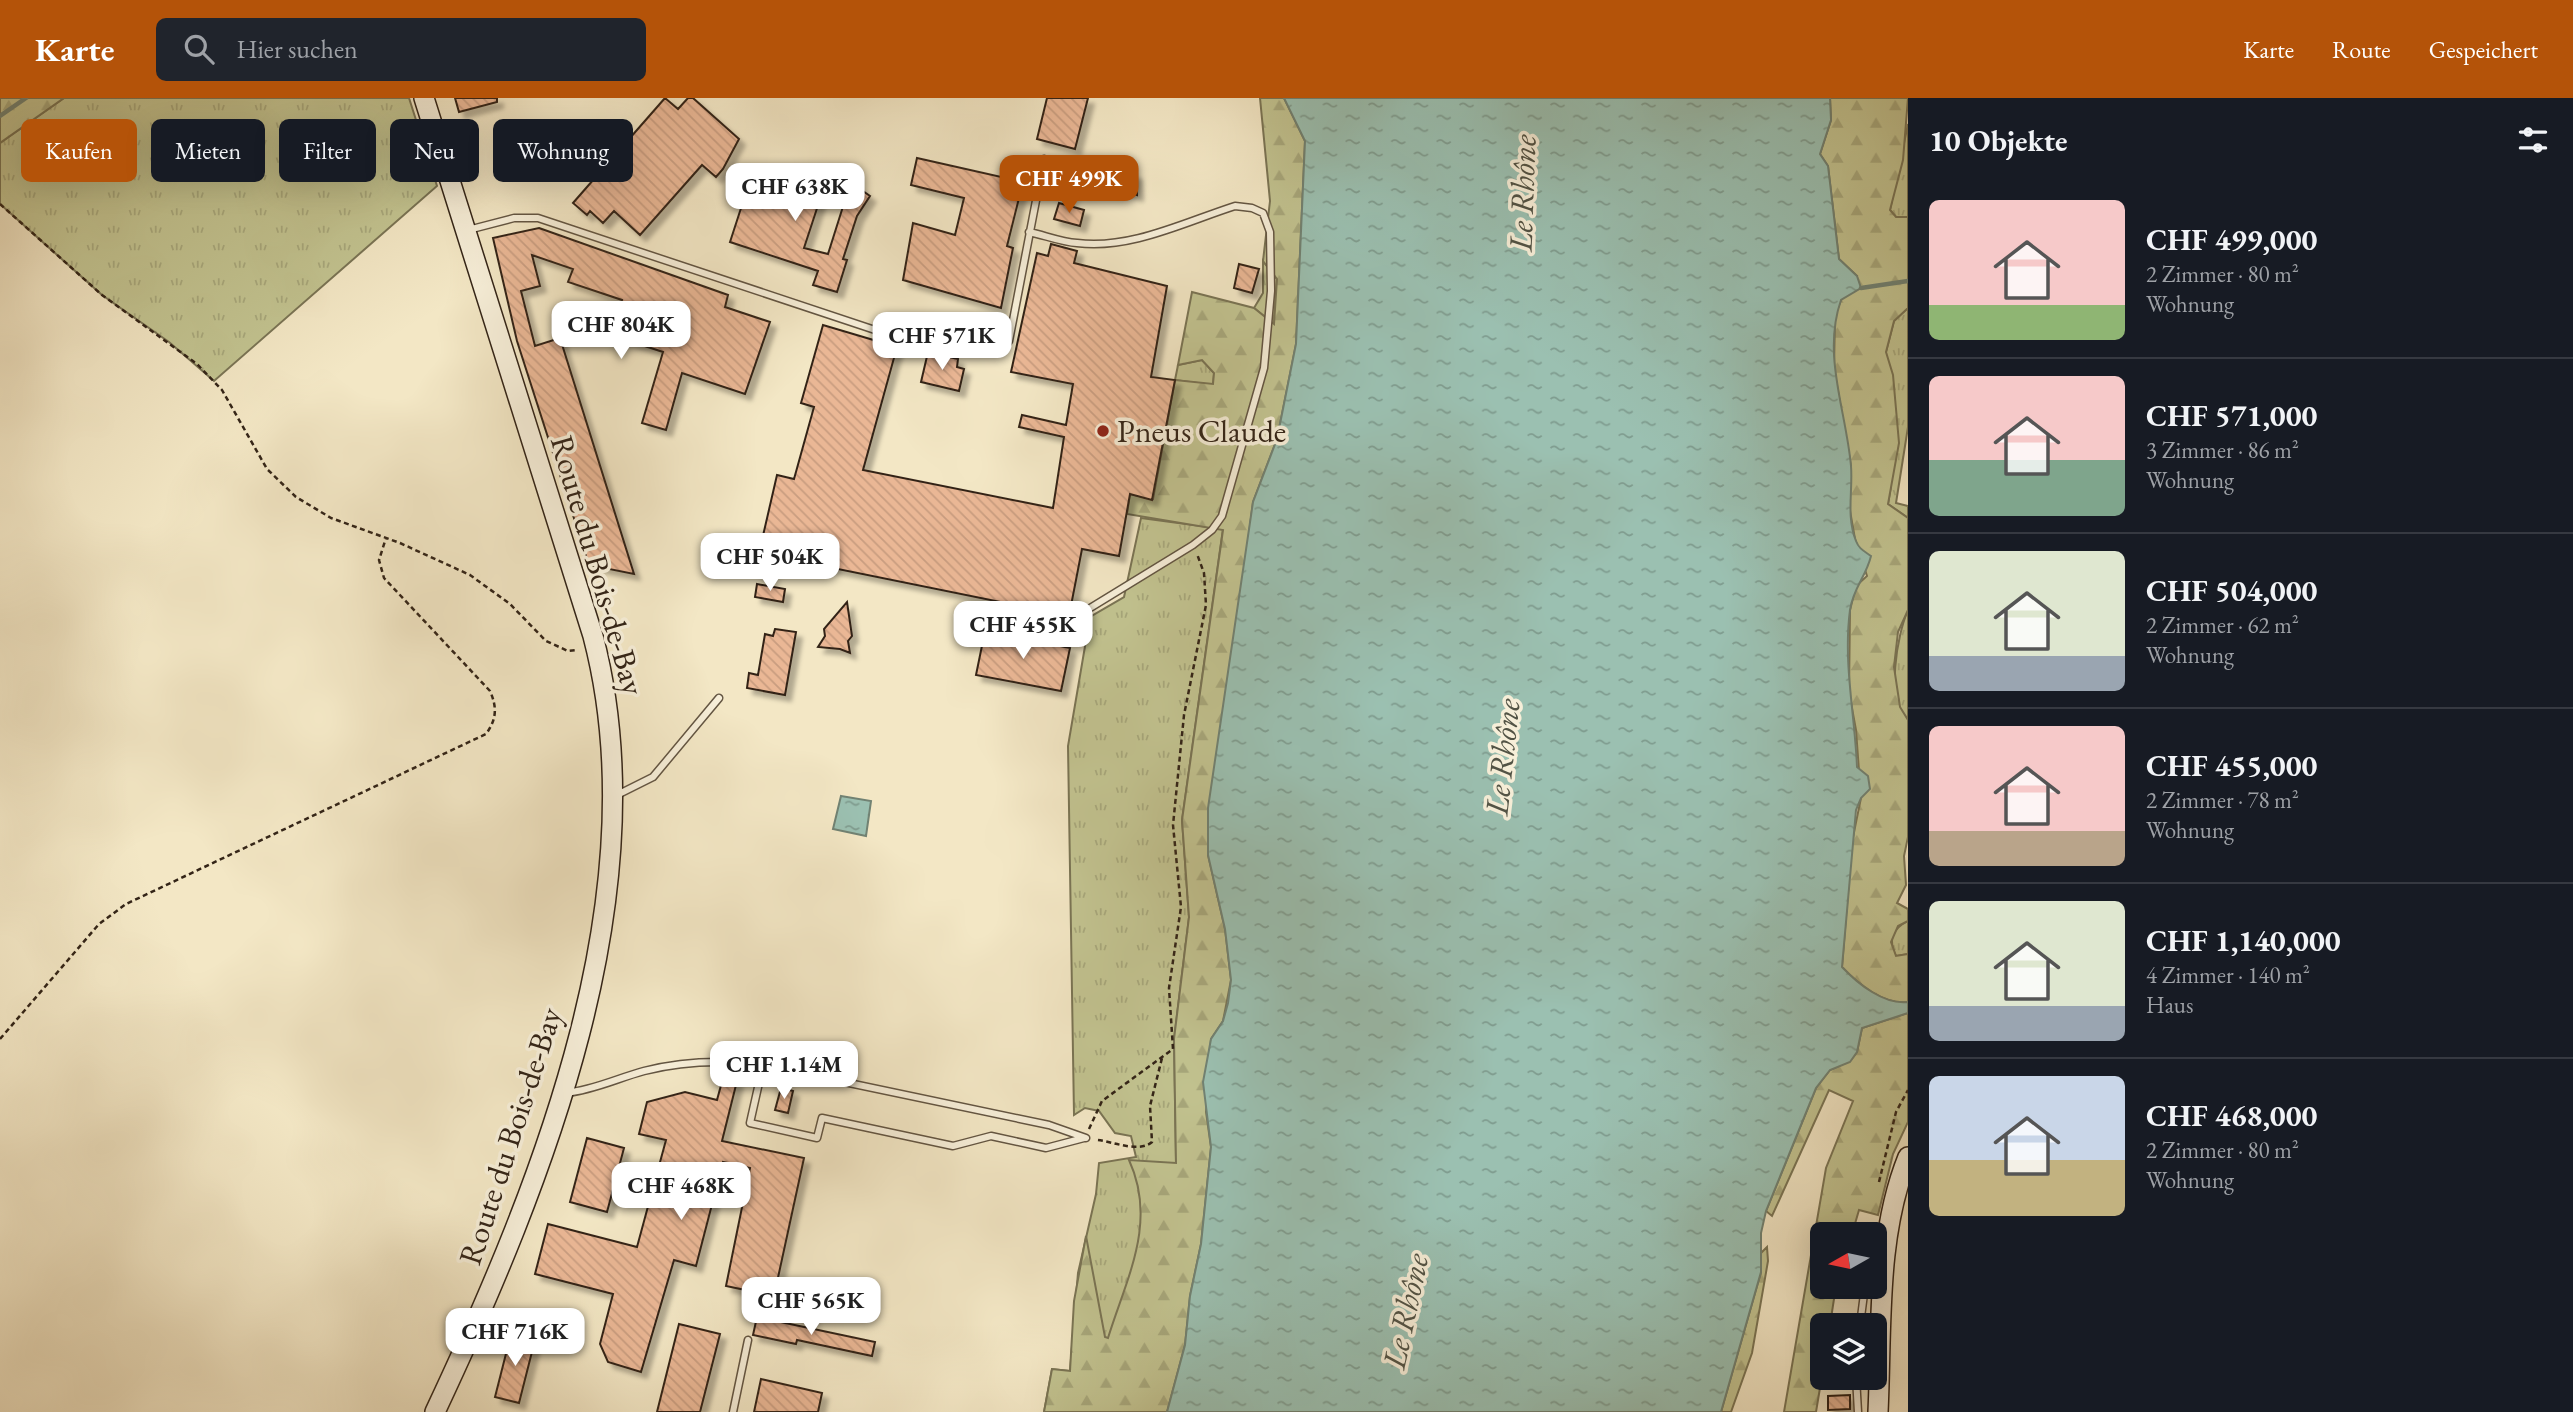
<!DOCTYPE html>
<html lang="de">
<head>
<meta charset="utf-8">
<style>
  body { margin:0; font-family:"EB Garamond",serif; background:#20242c; color:#f1f3f6; height:100vh; display:flex; flex-direction:column; font-size:26px; white-space:nowrap }
  * { box-sizing:border-box; margin:0 }
  p { font-size:23px; color:#9ea1a6 }
  .icon { flex:none; width:38px; height:38px; fill:none; stroke:currentColor; stroke-width:2; stroke-linecap:round; stroke-linejoin:round }
  .map { position:relative; flex:1; overflow:hidden }
  .details { display:flex; flex-direction:column; background:#171b24; width:665px }
  .details>* { flex:none }
  .banner { position:absolute; left:21px; top:21px; width:665px; height:63px; display:flex; gap:14px }
  .needle { width:46px; rotate:261deg }
  .tools { position:absolute; left:1810px; top:1124px; display:grid; gap:14px }
  .tools a { display:grid; place-items:center; width:77px; height:77px; border-radius:10px; background:#171b24; box-shadow:0 7px 28px #0002; font-size:35px }
  .price { position:absolute; translate:-50% -60px; padding:0 16px; border-radius:14px; background:#fff; color:#222; font-size:23px; line-height:46px; filter:drop-shadow(0 2px 4px #0008) }
  .price::after { content:''; position:absolute; left:50%; top:42px; width:21px; height:16px; margin-left:-10px; background:inherit; clip-path:polygon(0 0,100% 0,50% 100%) }
  .price.current { background:#b45309; color:#fff }
  ul { padding:0; list-style:none }
  li { display:flex; align-items:center; gap:21px; height:175px; padding:0 21px }
  li+li { border-top:2px solid #363941 }
  li span { display:grid; place-items:center; flex:none; width:196px; height:140px; border-radius:10px; color:#555 }
  li>.icon { margin-inline-start:auto }
  span .icon { width:84px; height:84px; fill:#fffc; stroke-width:1 }
  li b { font-size:30px }
  h2 { display:flex; justify-content:space-between; align-items:center; height:84px; padding:0 21px; font-size:30px }
  .pill { padding:0 24px; border-radius:10px; background:#171b24; box-shadow:0 7px 28px #0002; font-size:24px; line-height:63px }
  .pill.current { background:#b45309; color:#fff }
  header { display:flex; align-items:center; gap:42px; box-sizing:border-box; height:98px; padding:0 35px; background:#b45309; color:#fff }
  header strong { font-size:33px }
  nav { display:flex; gap:38px; margin-inline-start:auto; font-size:24px }
  .search { width:490px; height:63px; background:#20242c; display:flex; align-items:center; gap:18px; box-sizing:border-box; padding:0 24px; border-radius:10px; color:#9ea1a6; font-size:26px }
  main { display:flex; flex:1; min-height:0 }
  .map>svg:first-child { display:block }
  .grass { fill:url(#grass-tufts); stroke:#7a7454; stroke-width:2 }
  .forest { fill:url(#forest-firs); stroke:#7a7454; stroke-width:2 }
  .water { fill:url(#water-ripples); stroke:#718273; stroke-width:2 }
  .lines { fill:none; stroke-linecap:round; stroke-linejoin:round }
  .stream { stroke:#718273; stroke-width:4.5 }
  .building { fill:url(#building-back-hatch); stroke:#332417; stroke-width:2; filter:url(#shadow) }
  .service-casing { stroke:#635542; stroke-width:9 }
  .secondary-casing { stroke:#332417; stroke-width:22 }
  .path { stroke:#332417; stroke-width:2.5; stroke-dasharray:5 3.5; stroke-linecap:butt }
  .service { stroke:#f7efd9; stroke-width:6 }
  .secondary { stroke:#f7efd9; stroke-width:19 }
  .poi-dot { fill:#8f2418; stroke:#f7efd9; stroke-width:2.5 }
  .labels { text-anchor:middle; dominant-baseline:central; stroke-width:7; stroke-linejoin:round; paint-order:stroke }
  .poi-label { font-size:32px; fill:#332417; stroke:#f7efd9; text-anchor:start }
  .street-label { font-size:32px; fill:#332417; stroke:#f7efd9 }
  .water-label { font-size:33px; font-style:italic; fill:#525345; stroke:#f7efd9 }
</style>
</head>
<body>
<header>
<strong>Karte</strong>
<div class="search"><svg class="icon" aria-label="search" viewBox="0 0 24 24"><circle cx="10" cy="10" r="6"/><path d="M15 15l6 6"/></svg>Hier suchen</div>
<nav><a>Karte</a><a>Route</a><a>Gespeichert</a></nav>
</header>
<main>
<div class="map">
<svg width="1908" height="1314" viewBox="0 0 1908 1314">
  <defs>
    <pattern id="grass-tufts" width="24" height="20" patternUnits="userSpaceOnUse" patternTransform="scale(1.75)"><rect width="24" height="20" fill="#c2c390"/><path d="M3 7l-1-3M5 7V3M7 7l1-3M15 17l-1-3M17 17v-4M19 17l1-3" fill="none" stroke="#a7a77b"/></pattern>
    <pattern id="forest-firs" width="22" height="20" patternUnits="userSpaceOnUse" patternTransform="scale(1.75)"><rect width="22" height="20" fill="#c2c390"/><path d="M5 1l3.5 6h-7zM16 11l3.5 6h-7z" fill="#a7a77b"/></pattern>
    <pattern id="water-ripples" width="26" height="14" patternUnits="userSpaceOnUse" patternTransform="scale(1.75)"><rect width="26" height="14" fill="#9bc0b1"/><path d="M2 4q2-2 4 0t4 0M15 11q2-2 4 0t4 0" fill="none" stroke="#7f9c8f"/></pattern>
    <pattern id="building-back-hatch" width="6" height="6" patternUnits="userSpaceOnUse" patternTransform="scale(1.75)"><rect width="6" height="6" fill="#eab795"/><path d="M-1 5l2 2M0 0l6 6M5-1l2 2" fill="none" stroke="#c99d80"/></pattern>
    <filter id="shadow"><feDropShadow dx="6" dy="6" stdDeviation="2" flood-color="#0004"/></filter>
  </defs>
  <rect width="100%" height="100%" fill="#f3e7c5"/>
  <filter id="stains"><feTurbulence type="fractalNoise" baseFrequency=".00286" numOctaves="4"/><feColorMatrix values="0 0 0 0 .2 0 0 0 0 .09 0 0 0 0 .02 0 0 0 .5 -.17"/></filter>
  <radialGradient id="worn" r=".72"><stop offset=".6" stop-color="#630" stop-opacity="0"/><stop offset="1" stop-color="#630" stop-opacity=".3"/></radialGradient>
  <path class="grass" d="M64,0H409L437,88L214,283L169,244L102,197L0,106V45Z
    M1908,26V119H1896L1890,112Z
    M1263,163L1277,181L1274,227L1254,210L1263,195Z
    M1908,210V329L1896,405L1908,408V420L1888,406L1891,388L1886,254L1894,223Z
    M1202,262L1214,275L1213,287L1175,282L1178,267Z
    M1141,420L1223,431L1182,722L1189,819L1174,941L1176,1065L1138,1288L1044,1314L1052,1271L1070,1273L1078,1175L1096,1096L1099,1065L1136,1059L1131,1038L1115,1035L1099,1013L1085,1010L1074,1017L1068,648L1090,519L1124,499Z
    M1908,512V622C1885,602 1897,537 1908,512Z
    M1908,823V856L1896,858C1888,842 1892,831 1908,823Z"/>
  <path class="forest" d="M0,0H64L0,45Z
    M1260,0H1284L1305,43L1296,246L1277,341L1253,404L1208,757L1225,831L1231,882L1223,923L1211,941L1206,1014L1211,1049L1201,1146L1190,1198L1185,1247L1167,1314H1044L1052,1271L1070,1273L1074,1203L1086,1138L1105,1239L1108,1240C1126,1181 1158,1125 1129,1062L1176,1065L1174,941L1189,819L1182,722L1223,432L1127,416L1130,396L1153,401L1175,282L1213,286L1214,275L1202,262L1178,267L1192,194L1254,210L1274,226L1277,181L1263,163L1270,103Z
    M1830,0H1908L1903,62L1890,112L1896,119H1908V210L1894,223L1886,254L1893,277L1899,345L1888,406L1908,420V512L1898,534L1894,569L1900,609L1908,622V739L1904,758L1906,787L1897,805L1908,811V823L1898,828L1891,844L1896,858L1908,856V904C1884,907 1858,886 1842,869L1852,744L1861,700L1856,632L1849,594L1850,512L1856,488L1867,478L1855,441L1849,407L1851,368L1834,270L1835,218L1841,202L1857,178L1839,161L1828,68L1820,56L1831,22Z
    M1908,915V1024L1893,1056L1878,1117L1859,1112L1852,1136H1822V1188H1836L1830,1227H1822V1278L1816,1314H1784L1826,1070L1853,1003L1829,992L1772,1118L1766,1113L1816,990L1830,972L1850,963L1857,954L1862,930Z
    M1767,1149L1768,1163L1752,1255L1731,1314H1721L1761,1174V1155Z"/>
  <path class="water" d="M1284,0H1830L1831,22L1820,56L1828,68L1839,161L1857,178L1861,190L1841,202C1822,257 1846,312 1851,368C1853,393 1846,418 1856,443C1859,451 1864,453 1871,458C1866,479 1853,490 1850,512C1843,565 1855,617 1857,669L1868,678L1870,691L1861,700L1856,712L1842,869C1858,886 1884,907 1908,904V915L1862,930L1857,954L1850,964L1830,972L1816,990L1766,1113L1761,1135V1174L1721,1314H1167L1185,1247L1190,1198L1201,1146L1211,1049L1203,984L1211,941L1223,923L1228,905L1231,882L1225,831L1208,757V710L1253,404L1277,341L1296,246L1305,43Z
    M841,698L871,703L866,738L833,731Z"/>
  <g class="lines">
    <path class="stream" d="M0,18L26,0
      M1861,190L1908,183"/>
  </g>
  <path class="building" d="M455,0H497V4L459,14Z
    M665,0L678,11L688,0H693L739,41L723,71L716,79L702,67L640,137L614,113L603,125L590,113L587,117L573,105Z
    M1047,0H1088L1075,51L1037,41Z
    M917,60L1023,84L1007,148L1013,150L1001,210L903,182L913,125L955,137L964,100L911,87Z
    M1076,60L1136,76L1137,97L1073,74Z
    M755,67L824,89L804,150L828,156L846,99L836,92L844,80L870,98L857,118L843,161L847,162L837,194L813,187L818,173L730,144Z
    M1059,105L1084,112L1080,128L1054,121Z
    M539,130L728,197L725,209L770,224L745,296L682,275L666,332L642,325L663,254L611,237L622,202L568,184L573,171L532,157L540,188L521,193L535,248L560,240L634,476L589,467L517,243L493,140Z
    M1051,146L1077,153L1074,165L1167,188L1151,279L1175,282L1152,402L1130,396L1119,458L1082,451L1069,518L759,455L777,377L794,381L814,309L801,305L823,227L897,249L863,372L1053,410L1064,339L1019,329L1022,317L1066,327L1073,286L1011,274L1037,155L1048,158Z
    M1239,166L1259,171L1252,195L1234,190Z
    M928,254L958,261L957,269L964,271L959,293L921,284Z
    M757,486L785,491L783,504L755,499Z
    M847,504L852,538L848,543L850,555L840,551L818,549L825,538L824,531Z
    M775,531L796,534L785,597L747,590L749,575L758,577L765,536L773,538Z
    M985,533L1070,550L1061,593L976,577Z
    M723,980L737,983L722,1043L804,1060L774,1198L726,1188L750,1070L723,1064L696,1168L674,1162L641,1274L608,1264L600,1246L613,1196L535,1176L548,1126L637,1149L666,1042L639,1036L647,1004L685,994L717,1002Z
    M781,990L793,993L788,1015L775,1012Z
    M587,1040L624,1050L607,1114L570,1104Z
    M757,1219L875,1244L872,1258L797,1242L796,1246L753,1237Z
    M679,1226L720,1236L700,1314H657Z
    M511,1236L535,1242L519,1305L495,1299Z
    M761,1281L822,1295L818,1314H754Z
    M1850,1297V1311L1828,1312V1298Z"/>
  <g class="lines">
    <defs>
      <path id="service" d="M468,132L514,120H538L878,233L989,255L1004,250L1009,243L1044,61
        M1029,134C1044,137 1061,144 1077,145C1130,152 1185,124 1235,108L1252,110L1263,115L1270,134L1271,193L1264,270L1222,418L1212,432L1193,447L1082,515
        M615,698L653,679L719,600
        M763,967L750,1025L817,1040L822,1020L953,1048L991,1038L1046,1050L1084,1040
        M566,995C594,992 618,980 644,973C684,963 724,962 763,967L1049,1027L1086,1040
        M1860,1227L1865,1188
        M1856,1279L1858,1314
        M733,1314L748,1242"/>
      <path id="secondary" d="M424,0L593,538C660,794 543,1084 435,1314
        M1878,1314C1882,1229 1876,1138 1908,1059"/>
    </defs>
    <use href="#service" class="service-casing"/>
    <use href="#secondary" class="secondary-casing"/>
    <path class="path" d="M0,106L102,197L197,266L222,292L267,371L296,399L331,420L400,445L470,477L510,506L546,543L568,553L578,552
      M0,941L99,826L126,806L486,636C497,621 497,609 490,593L384,480L379,462L386,440
      M1089,1031L1102,1003L1173,951L1169,890L1181,809L1173,727L1184,617L1206,507L1204,475L1197,456
      M1098,1042C1113,1044 1140,1055 1152,1044L1150,1008L1162,960
      M1879,1084L1896,1014L1908,992"/>
    <use href="#service" class="service"/>
    <use href="#secondary" class="secondary"/>
  </g>
  <circle class="poi-dot" cx="1103" cy="333" r="7"/>
  <g class="labels">
    <g class="poi-label">
      <text x="1117" y="333">Pneus Claude</text>
    </g>
    <g class="street-label">
      <text transform="translate(598 467) rotate(74)">Route du Bois-de-Bay</text>
      <text transform="translate(510 1038) rotate(-72)">Route du Bois-de-Bay</text>
    </g>
    <g class="water-label">
      <text transform="translate(1522 95) rotate(-88)">Le Rhône</text>
      <text transform="translate(1502 659) rotate(-84)">Le Rhône</text>
      <text transform="translate(1405 1213) rotate(-78)">Le Rhône</text>
    </g>
  </g>
  <rect width="100%" height="100%" filter="url(#stains)"/>
  <rect width="100%" height="100%" fill="url(#worn)"/>
</svg>
<div class="tools">
<a><svg class="needle" viewBox="-14 -14 28 28"><path d="M0-13l5 13h-10z" fill="#e53935"/><path d="M0 13l5-13h-10z" fill="#9ea1a6"/></svg></a>
<a><svg class="icon" aria-label="layers" viewBox="0 0 24 24"><path d="M12 4l9 5-9 5-9-5zM3 14l9 5 9-5"/></svg></a>
</div>
<b class="price current" style="left:1069px;top:117px">CHF 499K</b>
<b class="price" style="left:795px;top:125px">CHF 638K</b>
<b class="price" style="left:621px;top:263px">CHF 804K</b>
<b class="price" style="left:942px;top:274px">CHF 571K</b>
<b class="price" style="left:770px;top:495px">CHF 504K</b>
<b class="price" style="left:1023px;top:563px">CHF 455K</b>
<b class="price" style="left:784px;top:1003px">CHF 1.14M</b>
<b class="price" style="left:681px;top:1124px">CHF 468K</b>
<b class="price" style="left:811px;top:1239px">CHF 565K</b>
<b class="price" style="left:515px;top:1270px">CHF 716K</b>
<div class="banner">
<a class="pill current">Kaufen</a>
<a class="pill">Mieten</a>
<a class="pill">Filter</a>
<a class="pill">Neu</a>
<a class="pill">Wohnung</a>
</div>
</div>
<section class="details">
<h2>10 Objekte<svg class="icon" aria-label="filters" viewBox="0 0 24 24"><path d="M4 7h16M4 17h16"/><circle cx="9" cy="7" r="2"/><circle cx="15" cy="17" r="2"/></svg></h2>
<ul>
<li><span style="background:linear-gradient(#f6c9c9 75%,#8fb573 0)"><svg class="icon" aria-label="home" viewBox="0 0 24 24"><path d="M3 11l9-7 9 7M6 9v11h12V9"/></svg></span><div><b>CHF 499,000</b><p>2 Zimmer · 80 m²</p><p>Wohnung</p></div></li>
<li><span style="background:linear-gradient(#f6c9c9 60%,#7fa58c 0)"><svg class="icon" aria-label="home" viewBox="0 0 24 24"><path d="M3 11l9-7 9 7M6 9v11h12V9"/></svg></span><div><b>CHF 571,000</b><p>3 Zimmer · 86 m²</p><p>Wohnung</p></div></li>
<li><span style="background:linear-gradient(#dfe7d0 75%,#9aa5b1 0)"><svg class="icon" aria-label="home" viewBox="0 0 24 24"><path d="M3 11l9-7 9 7M6 9v11h12V9"/></svg></span><div><b>CHF 504,000</b><p>2 Zimmer · 62 m²</p><p>Wohnung</p></div></li>
<li><span style="background:linear-gradient(#f6c9c9 75%,#b9a48a 0)"><svg class="icon" aria-label="home" viewBox="0 0 24 24"><path d="M3 11l9-7 9 7M6 9v11h12V9"/></svg></span><div><b>CHF 455,000</b><p>2 Zimmer · 78 m²</p><p>Wohnung</p></div></li>
<li><span style="background:linear-gradient(#dfe7d0 75%,#9aa5b1 0)"><svg class="icon" aria-label="home" viewBox="0 0 24 24"><path d="M3 11l9-7 9 7M6 9v11h12V9"/></svg></span><div><b>CHF 1,140,000</b><p>4 Zimmer · 140 m²</p><p>Haus</p></div></li>
<li><span style="background:linear-gradient(#c9d6e8 60%,#c2b280 0)"><svg class="icon" aria-label="home" viewBox="0 0 24 24"><path d="M3 11l9-7 9 7M6 9v11h12V9"/></svg></span><div><b>CHF 468,000</b><p>2 Zimmer · 80 m²</p><p>Wohnung</p></div></li>
</ul>
</section>
</main>
</body>
</html>
